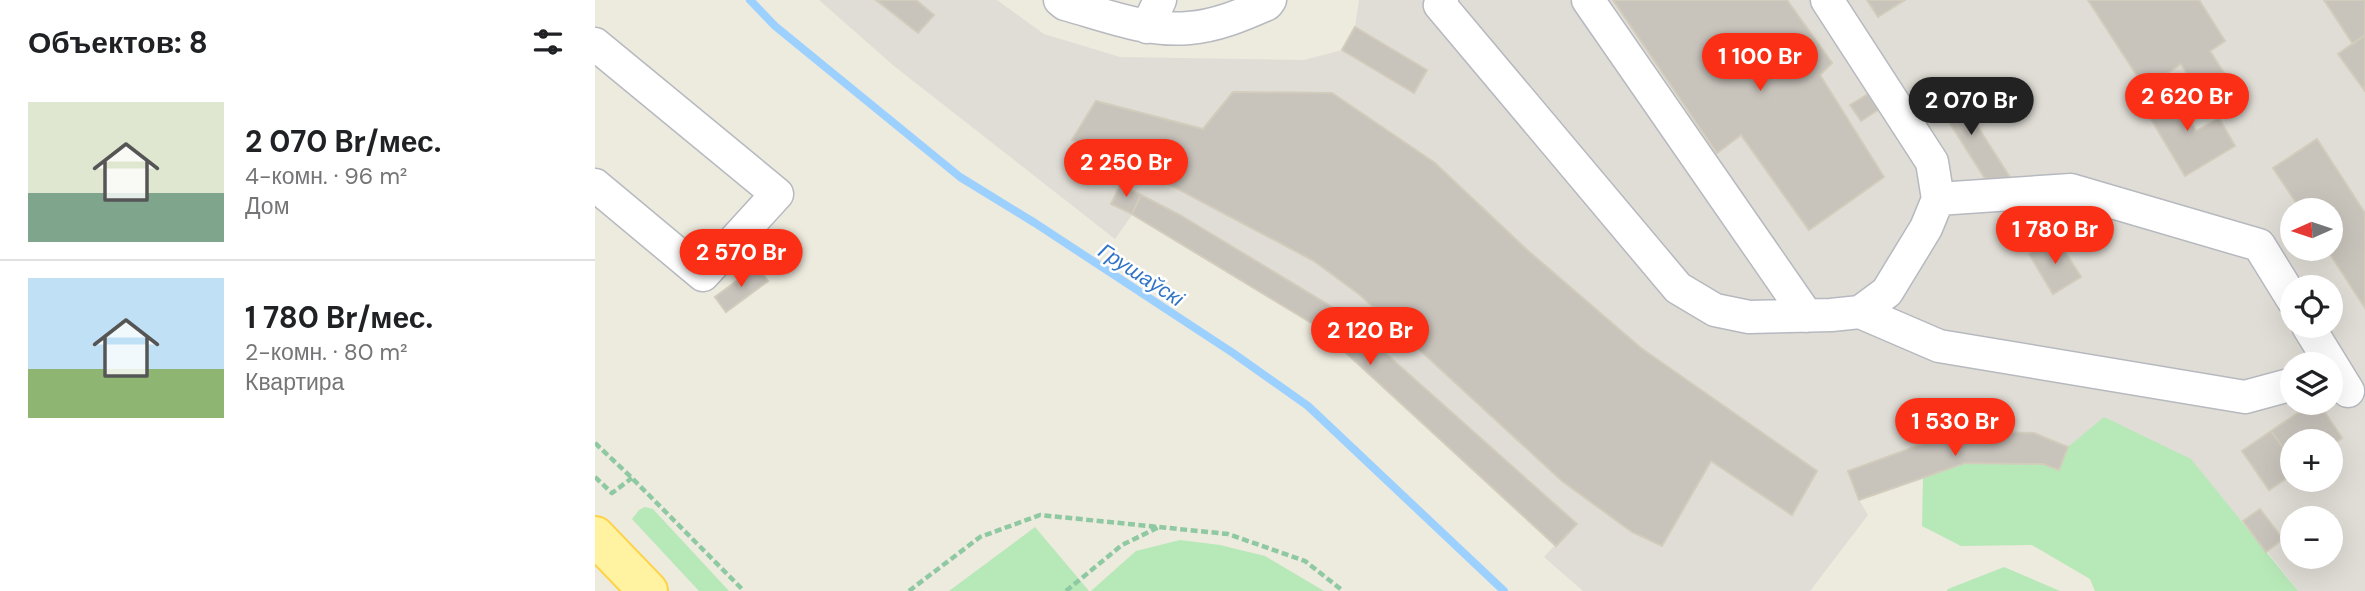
<!DOCTYPE html>
<html lang="ru">
<head>
<meta charset="utf-8">
<style>
  body { margin:0; font-family:"DM Sans",sans-serif; background:#f6f6f6; color:#202124; height:100vh; display:flex; flex-direction:column; font-size:26px; white-space:nowrap }
  * { box-sizing:border-box; margin:0 }
  p { font-size:23px; color:#757577 }
  .icon { flex:none; width:38px; height:38px; fill:none; stroke:currentColor; stroke-width:2; stroke-linecap:round; stroke-linejoin:round }
  .map { position:relative; flex:1; overflow:hidden }
  .sheet { display:flex; flex-direction:column; background:#fff; width:595px }
  .sheet>* { flex:none }
  .needle { width:46px; rotate:267deg }
  .buttons { position:absolute; left:1685px; top:198px; display:grid; gap:14px }
  .buttons a { display:grid; place-items:center; width:63px; height:63px; border-radius:50%; background:#fff; box-shadow:0 7px 28px #0002; font-size:35px }
  .price { position:absolute; translate:-50% -60px; padding:0 16px; border-radius:24px; background:#fb2f15; color:#fff; font-size:23px; line-height:46px; filter:drop-shadow(0 2px 4px #0008) }
  .price::after { content:''; position:absolute; left:50%; top:42px; width:21px; height:16px; margin-left:-10px; background:inherit; clip-path:polygon(0 0,100% 0,50% 100%) }
  .price.on { background:#222; color:#fff }
  ul { padding:0; list-style:none }
  li { display:flex; align-items:center; gap:21px; height:175px; padding:0 28px }
  li+li { border-top:2px solid #e0e0e0 }
  li span { display:grid; place-items:center; flex:none; width:196px; height:140px; border-radius:0px; color:#555 }
  li>.icon { margin-inline-start:auto }
  span .icon { width:84px; height:84px; fill:#fffc; stroke-width:1 }
  li b { font-size:30px }
  h2 { display:flex; justify-content:space-between; align-items:center; height:84px; padding:0 28px; font-size:30px }
  main { display:flex; flex:1; min-height:0 }
  .map>svg:first-child { display:block }
  .industrial { fill:#e0ddd6; fill-rule:evenodd }
  .green { fill:#b7e8b8 }
  .lines { fill:none; stroke-linecap:round; stroke-linejoin:round }
  .stream { stroke:#9cd0ff; stroke-width:8 }
  .building { fill:#c8c3bb; stroke:#d2ccbc; stroke-width:2 }
  .minor-casing { stroke:#b6b9bf; stroke-width:35 }
  .major-casing { stroke:#ffd145; stroke-width:42 }
  .path { stroke:#8fc9a2; stroke-width:4.5; stroke-dasharray:7 3.5; stroke-linecap:butt }
  .minor { stroke:#fff; stroke-width:32 }
  .major { stroke:#fff3a1; stroke-width:38 }
  .labels { text-anchor:middle; dominant-baseline:central; stroke-width:5; stroke-linejoin:round; paint-order:stroke }
  .water-label { font-size:21px; font-style:italic; fill:#3074c5; stroke:#fff }
</style>
</head>
<body>
<main>
<section class="sheet">
<h2>Объектов: 8<svg class="icon" aria-label="filters" viewBox="0 0 24 24"><path d="M4 7h16M4 17h16"/><circle cx="9" cy="7" r="2"/><circle cx="15" cy="17" r="2"/></svg></h2>
<ul>
<li><span style="background:linear-gradient(#dfe7d0 65%,#7fa58c 0)"><svg class="icon" aria-label="home" viewBox="0 0 24 24"><path d="M3 11l9-7 9 7M6 9v11h12V9"/></svg></span><div><b>2 070 Br/мес.</b><p>4-комн. · 96 m²</p><p>Дом</p></div></li>
<li><span style="background:linear-gradient(#bfe0f5 65%,#8fb573 0)"><svg class="icon" aria-label="home" viewBox="0 0 24 24"><path d="M3 11l9-7 9 7M6 9v11h12V9"/></svg></span><div><b>1 780 Br/мес.</b><p>2-комн. · 80 m²</p><p>Квартира</p></div></li>
</ul>
</section>
<div class="map">
<svg width="1770" height="591" viewBox="0 0 1770 591">
  <rect width="100%" height="100%" fill="#edeade"/>
  <path class="industrial" d="M224,0H402L449,34L525,57L709,60L747,50L760,27L764,0H1770V591H1703L1648,521L1464,470L1370,463L1264,500L1273,515L1215,591H988L949,557L960,545L723,327L537,215L520,239L299,66ZM1698,210H1736V248H1698ZM1698,287H1736V326H1698ZM1698,364H1736V402H1698ZM1698,441H1736V480H1698ZM1698,518H1736V556H1698Z"/>
  <path class="green" d="M1509,417L1596,459L1703,591H1500L1495,579L1437,545L1366,546L1327,526L1328,478L1370,463L1448,464L1463,470L1473,447Z
    M50,507L58,509L134,591H104L37,519L44,510Z
    M440,527L494,591H354Z
    M585,540L625,545L670,556L729,591H496L541,551Z
    M1409,567L1465,591H1352L1353,589Z"/>
  <g class="lines">
    <path class="stream" d="M155,0L180,26L365,177L440,223L638,353L713,406L909,591"/>
  </g>
  <path class="building" d="M281,0H321L339,15L323,33Z
    M1018,0H1192L1237,63L1225,75L1289,177L1214,230L1146,135L1122,153Z
    M1272,0H1310L1283,17Z
    M1493,0H1604L1630,41L1615,51L1636,84L1609,101L1586,64L1550,88Z
    M1729,0H1770V35L1758,44Z
    M760,27L832,70L819,93L747,50Z
    M1770,35V91L1743,54Z
    M1355,83L1416,179L1398,191L1337,95Z
    M1576,87L1601,131L1624,118L1640,146L1590,176L1547,104Z
    M638,92L737,93L840,163L931,249L1046,348L1222,471L1197,515L1116,461L1067,546L1037,532L967,481L765,295L719,261L532,162L477,140L501,101L608,129Z
    M1273,94L1283,110L1266,121L1255,105Z
    M1722,139L1770,213V308L1731,248H1736V210H1706L1678,168Z
    M525,185L546,195L537,214L516,204Z
    M546,195L585,215L742,310L982,524L961,546L723,327L537,214Z
    M1461,237L1486,277L1458,294L1434,254Z
    M162,266L173,281L131,312L120,297Z
    M1719,402H1723L1747,438L1736,446V441H1698V461L1676,431Z
    M1363,431L1439,433L1473,447L1464,470L1448,464L1370,463L1264,500L1253,471Z
    M1676,431L1698,461V474L1674,490L1647,451Z
    M1665,509L1688,539L1671,552L1648,521Z"/>
  <g class="lines">
    <defs>
      <path id="minor" d="M465,0L470,4C510,15 552,32 594,28C621,26 647,15 672,4L675,0
        M847,0L845,5L1083,288L1120,310L1154,317L1236,315L1265,312L1292,292L1331,228L1343,199L1337,162L1232,0
        M993,0L1212,316
        M552,27L565,0
        M0,44L182,194L108,275L0,185
        M1343,199L1476,190L1664,245L1698,300
        M1265,312L1344,346L1650,397L1698,384
        M1713,326L1753,391"/>
      <path id="major" d="M0,536L53,591"/>
    </defs>
    <use href="#minor" class="minor-casing"/>
    <use href="#major" class="major-casing"/>
    <path class="path" d="M0,443L37,478L149,591
      M0,477L17,493L37,478
      M314,591L385,537L445,515L633,534L710,561L748,591
      M471,591L527,545L564,527"/>
    <use href="#minor" class="minor"/>
    <use href="#major" class="major"/>
  </g>
  <g class="labels">
    <g class="water-label">
      <text transform="translate(546 275) rotate(33)">Грушаўскі</text>
    </g>
  </g>
</svg>
<div class="buttons">
<a><svg class="needle" viewBox="-14 -14 28 28"><path d="M0-13l5 13h-10z" fill="#e53935"/><path d="M0 13l5-13h-10z" fill="#757577"/></svg></a>
<a><svg class="icon" aria-label="locate" viewBox="0 0 24 24"><circle cx="12" cy="12" r="6"/><path d="M12 2v4M12 18v4M2 12h4M18 12h4"/></svg></a>
<a><svg class="icon" aria-label="layers" viewBox="0 0 24 24"><path d="M12 4l9 5-9 5-9-5zM3 14l9 5 9-5"/></svg></a>
<a>+</a>
<a>−</a>
</div>
<b class="price" style="left:1165px;top:93px">1 100 Br</b>
<b class="price" style="left:1592px;top:133px">2 620 Br</b>
<b class="price on" style="left:1376px;top:137px">2 070 Br</b>
<b class="price" style="left:531px;top:199px">2 250 Br</b>
<b class="price" style="left:1460px;top:266px">1 780 Br</b>
<b class="price" style="left:146px;top:289px">2 570 Br</b>
<b class="price" style="left:775px;top:367px">2 120 Br</b>
<b class="price" style="left:1360px;top:458px">1 530 Br</b>
</div>
</main>
</body>
</html>
